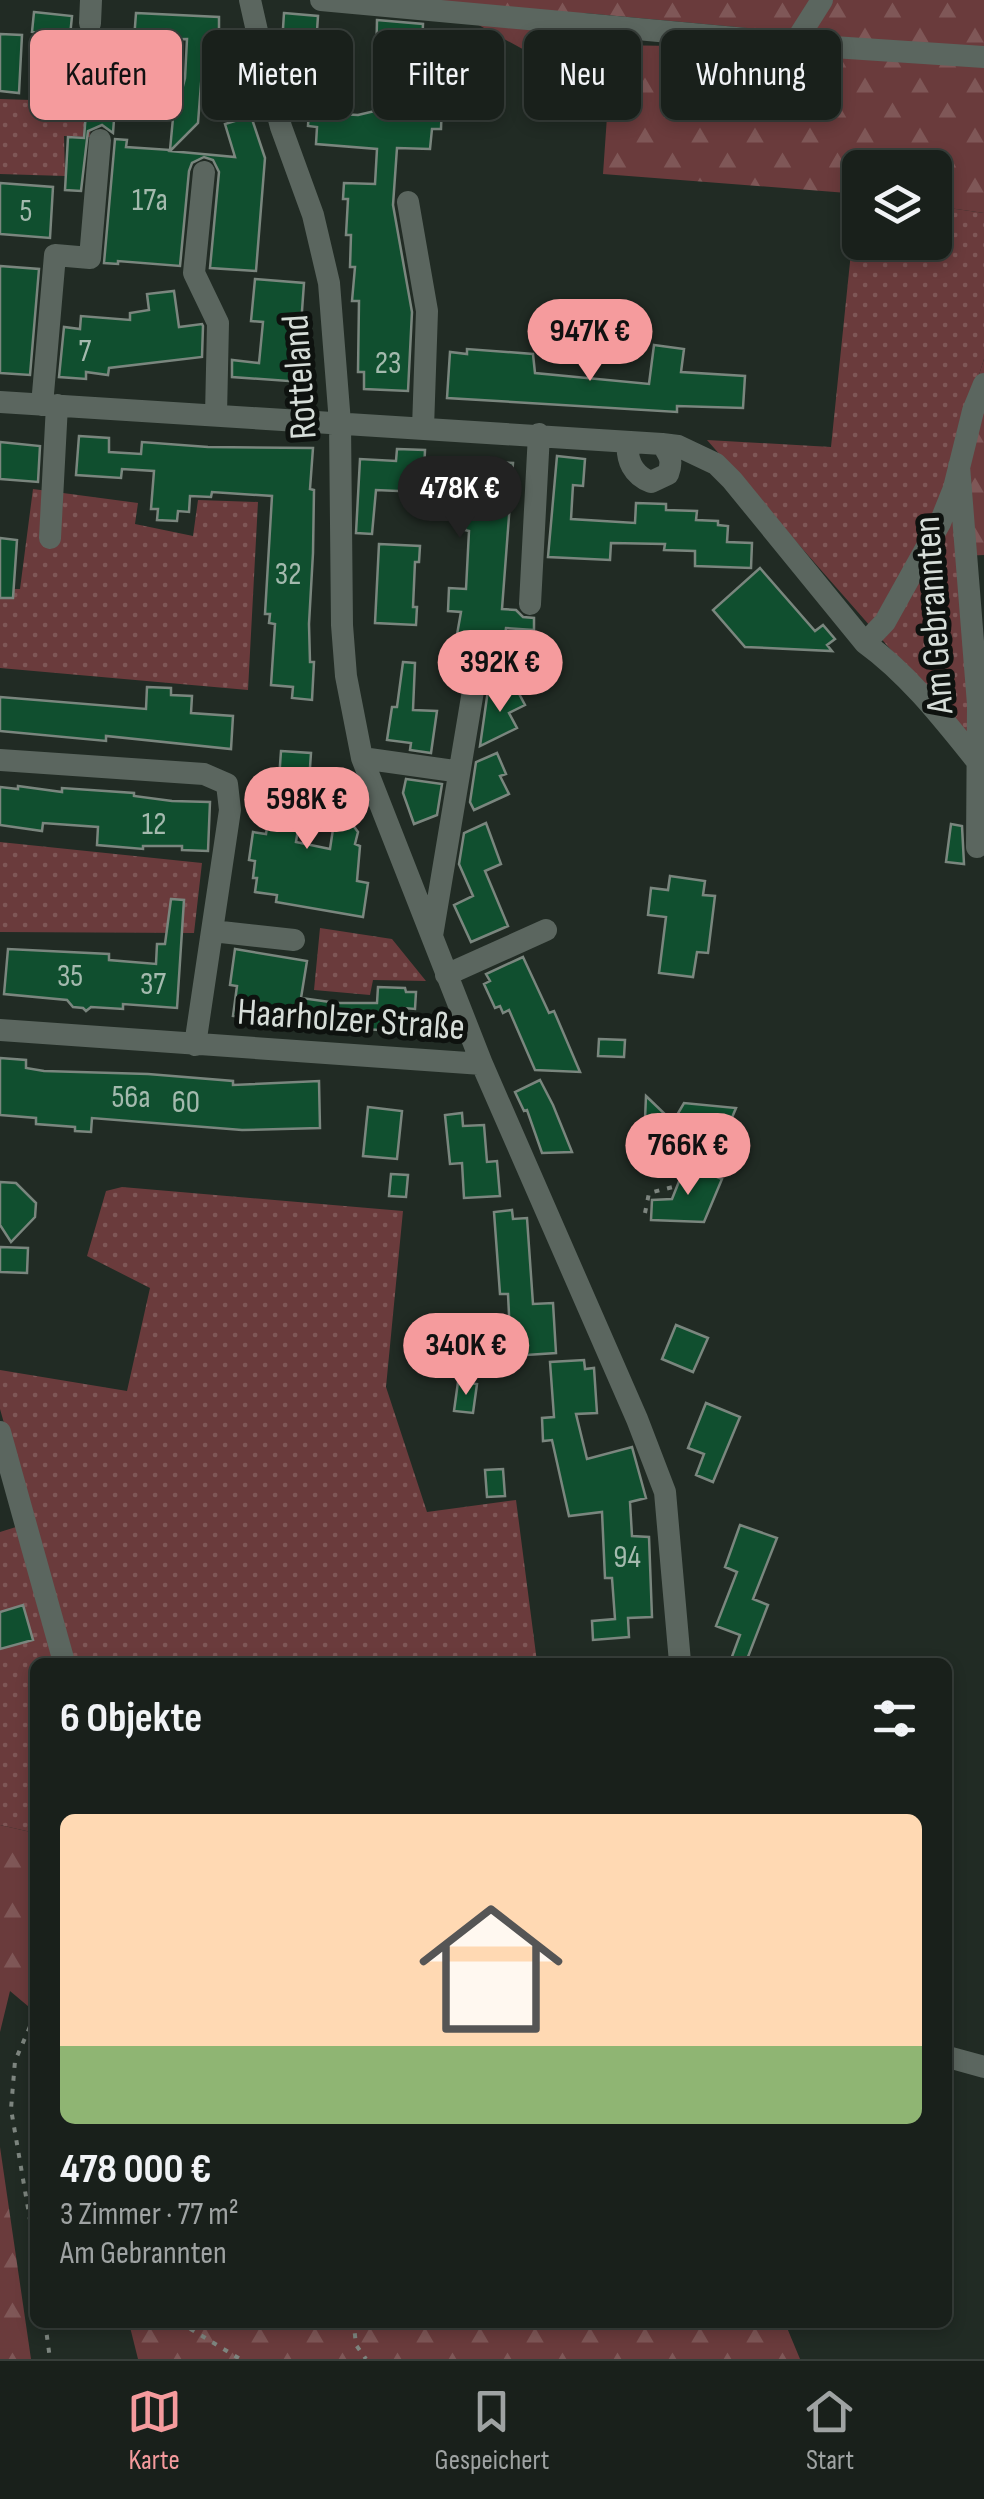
<!DOCTYPE html>
<html lang="de">
<head>
<meta charset="utf-8">
<style>
  body { margin:0; font-family:"Sofia Sans Condensed",sans-serif; background:#222824; color:#f1f3f6; height:100vh; display:flex; flex-direction:column; font-size:38px; white-space:nowrap }
  * { box-sizing:border-box; margin:0 }
  p { font-size:32px; color:#9fa3a3 }
  .icon { flex:none; width:55px; height:55px; fill:none; stroke:currentColor; stroke-width:2; stroke-linecap:round; stroke-linejoin:round }
  .map { position:relative; flex:1; overflow:hidden }
  .sheet { position:absolute; left:30px; top:1658px; width:922px; height:670px; display:flex; flex-direction:column; background:#19201b; border-radius:15px; box-shadow:0 5px 15px #0003,0 0 0 2px #373e3a }
  .sheet>* { flex:none }
  .hud { position:absolute; left:30px; top:30px; width:925px; height:90px; display:flex; gap:20px }
  .fabs { position:absolute; left:842px; top:150px; display:grid; gap:20px }
  .fabs a { display:grid; place-items:center; width:110px; height:110px; border-radius:15px; background:#19201b; box-shadow:0 5px 15px #0003,0 0 0 2px #373e3a; font-size:50px }
  .price { position:absolute; translate:-50% -85px; padding:0 22px; border-radius:35px; background:#f59b9d; color:#111; font-size:32px; line-height:65px; filter:drop-shadow(0 2px 5px #0008) }
  .price::after { content:''; position:absolute; left:50%; top:60px; width:30px; height:22px; margin-left:-15px; background:inherit; clip-path:polygon(0 0,100% 0,50% 100%) }
  .price.current { background:#222; color:#fff }
  ul { padding:0; list-style:none }
  li { display:grid; align-content:center; gap:20px; height:530px; padding:0 30px }
  li+li { border-top:2px solid #373e3a }
  li span { display:grid; place-items:center; height:310px; border-radius:15px; color:#555 }
  li>.icon { margin-inline-start:auto }
  span .icon { width:180px; height:180px; fill:#fffc; stroke-width:1 }
  li b { font-size:42px }
  h2 { display:flex; justify-content:space-between; align-items:center; height:120px; padding:0 30px; font-size:42px }
  .chip { padding:0 35px; border-radius:15px; background:#19201b; box-shadow:0 5px 15px #0003,0 0 0 2px #373e3a; font-size:35px; line-height:90px }
  .chip.current { background:#f59b9d; color:#111 }
  .menu { display:flex; justify-content:space-around; align-items:center; height:140px; border-top:2px solid #373e3a; background:#19201b; font-size:28px; color:#9fa3a3 }
  .menu a { display:grid; justify-items:center; gap:5px }
  .menu .current { color:#f59b9d }
  .map>svg:first-child { display:block }
  .grass { fill:url(#grass-dots) }
  .forest { fill:url(#forest-firs) }
  .building { fill:#104f2f; stroke:#7a867e; stroke-width:2.5 }
  .lines { fill:none; stroke-linecap:round; stroke-linejoin:round }
  .path { stroke:#7d857f; stroke-width:4; stroke-dasharray:5 8; stroke-linecap:butt }
  .minor { stroke:#5b665f; stroke-width:22 }
  .labels { text-anchor:middle; dominant-baseline:central; stroke-width:10; stroke-linejoin:round; paint-order:stroke }
  .number-label { font-size:32px; fill:#a4baae }
  .street-label { font-size:38px; fill:#d6ddd8; stroke:#0e120f }
</style>
</head>
<body>
<div class="map">
<svg width="984" height="2359" viewBox="0 0 984 2359">
  <defs>
    <pattern id="grass-dots" width="8" height="8" patternUnits="userSpaceOnUse" patternTransform="scale(2.5)"><rect width="8" height="8" fill="#6a3b3c"/><path d="M2 2h.1M6 6h.1" fill="none" stroke="#7f5757" stroke-width="1.8" stroke-linecap="round"/></pattern>
    <pattern id="forest-firs" width="22" height="20" patternUnits="userSpaceOnUse" patternTransform="scale(2.5)"><rect width="22" height="20" fill="#6a3b3c"/><path d="M5 1l3.5 6h-7zM16 11l3.5 6h-7z" fill="#7f5757"/></pattern>
  </defs>
  <rect width="100%" height="100%" fill="#212b24"/>
  <path class="grass" d="M40,47L75,51L74,114L91,116L90,137L64,136L65,176L0,174V99L31,100Z
    M857,194H860V242H935V206L984,213V359L954,454L970,740L707,440L831,447Z
    M33,489L138,503L135,524L193,536L198,500L258,502L248,690L0,668V589H20Z
    M0,842L202,863L194,933L0,932Z
    M320,928L392,939L426,981L373,980L370,995L314,990Z
    M122,1187L403,1211L386,1387L427,1512L516,1500L537,1662H35V1833L0,1825V1532L32,1522L0,1409V1370L127,1391L150,1288L87,1256L106,1191Z"/>
  <path class="forest" d="M397,0H984V213L935,206V168H860V194L603,174L612,45L789,48L792,32L584,13L539,58L444,6Z
    M984,359V555L960,556L954,454Z
    M0,1825L35,1833V2012L10,1991L0,2032Z
    M0,2147L31,2359H0Z
    M129,2323H785L800,2359H138Z"/>
  <path class="building" d="M34,12L72,16L70,36L32,32Z
    M136,13L219,17V30H224L231,63L211,83L203,58L198,123L170,151L235,157L225,124L251,116L265,158L256,271L210,268L219,172L213,160L204,157L192,163L189,171L180,266L118,261V264L104,263L115,139L127,140L126,147L170,150L173,118L166,111L173,104L177,86H183L185,78L187,39L134,40Z
    M284,13L318,16L317,31L329,32L325,75L291,71L293,45L282,44Z
    M377,20L423,24L421,75L447,77V101L442,102L441,129H432L430,149L397,148L393,205L412,312L408,391L364,389V372H358L359,301H352L355,267H350L351,235H346L348,199H343L344,183L375,184L377,149L316,144L317,127L308,126L310,95L341,97L340,114L358,115L375,111Z
    M0,34L22,35L19,93L0,91Z
    M91,49L125,51L123,81L117,80L113,133L102,125L88,131L81,191L65,190L68,137L84,138Z
    M790,81L814,86L809,109L785,104Z
    M0,183L53,187L50,238L0,234Z
    M0,266L39,269L30,375L0,373Z
    M255,279L304,283L301,325H308L302,382L232,377V360L259,363L263,322L251,321Z
    M174,291L179,327L202,324L203,326L202,357L109,368L108,375L86,372V379L59,377L64,327L80,329L81,316L130,320V313L149,310L147,294Z
    M654,345L684,349L681,372L745,376L743,408L677,406V412L447,398L450,352L467,354V349L533,354L535,373L649,384Z
    M79,436L109,438V452L141,454L142,442L208,447L313,448L310,489L314,490L313,553L309,624L310,662H314L312,700L292,698L293,687L271,685L275,624L269,623L270,614H265L272,496L212,492L211,497L190,496L189,512L178,511L177,521L157,520L158,509H151L154,471L122,469L121,478L76,475Z
    M0,442L40,446L38,482L0,479Z
    M397,449L425,450L424,471L468,473V461L513,463L502,609L516,610L523,617L534,618V630L506,628L501,663L477,658L464,665L455,646L461,612L448,611L449,588L466,589L469,531L465,530L467,494L376,490L372,534L356,533L360,459L396,461Z
    M557,456L585,459L583,486L573,485L571,519L635,523L636,503L666,504V510L697,511L696,520L718,521V525L728,526L727,542L752,543L751,568L695,566V551L664,550L665,544L611,543L610,560L548,557Z
    M0,538L17,540L13,598H0Z
    M379,544L420,546L419,562H415L413,607H417L416,625L375,623Z
    M760,568L815,631L823,625L835,639L827,645L832,651L745,647L713,610Z
    M403,662L415,663L413,710L437,711L431,753L410,750L411,743L387,740L392,707H397Z
    M147,687L171,688V695L192,696L191,713L233,716L231,749L106,736V741L0,731V697L146,709Z
    M516,688L525,705L509,713L517,728L480,746L488,690H497L496,698Z
    M281,751L311,753L308,797H303L296,842L330,849L335,816L347,817L358,832L355,844L360,846L357,881L368,883L363,917L276,902L277,895L255,892L257,878H253L255,861L249,860L253,832L266,834L268,820L276,822Z
    M497,753L506,774L500,776L509,794L474,810L470,802L476,762Z
    M406,779L442,784L437,815L414,824L403,793Z
    M18,786L62,792V788L134,793V796L172,801L210,802L208,851L182,850V846H143V849L97,845L98,827L43,823L42,831L0,825V787L18,789Z
    M486,823L501,864L485,871L508,926L471,942L454,905L473,896L459,864L464,833Z
    M951,824L962,826L964,864L946,862Z
    M670,876L705,881L703,895L715,896L708,953L697,952L693,977L659,973L666,917L648,915L651,888L668,890Z
    M171,899L184,900L177,1008L123,1004V1009L91,1007L86,1011L83,1008L73,1007L67,1000L4,994L8,949L109,954V960L156,964L157,944H165Z
    M235,949L307,961L301,998L337,1003H377L378,987L405,988L406,992H416L415,1009L404,1008L403,1031L336,1028L233,1016L237,986L230,985Z
    M523,957L549,1013L554,1011L580,1072L535,1070L509,1010L503,1013L500,1006L495,1008L484,984L490,981L486,974Z
    M599,1039L625,1040L624,1057L598,1056Z
    M0,1058L26,1060V1068L44,1071L148,1074L233,1081V1085L319,1081L320,1128L242,1130L92,1118L91,1132L75,1131V1127L36,1124V1118L0,1115Z
    M540,1080L553,1105L572,1152L542,1153L527,1110L524,1111L515,1092Z
    M646,1096L673,1122L684,1103L736,1108L728,1127L732,1130L726,1145L644,1143Z
    M368,1107L402,1111L397,1159L363,1156Z
    M462,1113L463,1126L484,1125L487,1162L497,1161L500,1196L464,1198L462,1163L450,1164L445,1115Z
    M686,1164L722,1179L704,1222L651,1220L652,1200L672,1199Z
    M391,1174L408,1175L406,1197L389,1196Z
    M0,1182L16,1183L36,1203L35,1217L11,1242L0,1225Z
    M512,1210L513,1219L527,1218L533,1304L553,1303L556,1353L511,1356L508,1294H500L494,1212Z
    M0,1247L28,1248L27,1273L0,1272Z
    M676,1325L708,1338L693,1372L662,1359Z
    M584,1360L585,1369L594,1368L597,1413L576,1414L587,1459L632,1447L646,1498L630,1502L632,1536L649,1537L652,1617L628,1618L629,1637L593,1640L592,1621L615,1619L612,1578H605L602,1512L569,1516L552,1440L543,1441L542,1418L554,1417L550,1362Z
    M458,1382L477,1384L473,1413L454,1411Z
    M706,1403L740,1417L713,1482L696,1475L704,1454L688,1448Z
    M503,1469L505,1496L487,1497L485,1470Z
    M740,1525L777,1538L753,1599L768,1605L746,1662H730L740,1635L716,1626L737,1572L725,1567Z
    M23,1605L33,1640L0,1649V1612Z"/>
  <g class="lines">
    <path class="path" d="M645,1213L649,1193L673,1187
      M35,2015L15,2061L11,2109L35,2249
      M45,2322L50,2359
      M179,2322L240,2359
      M350,2322L354,2326L356,2345L366,2359"/>
    <path class="minor" d="M250,0L264,62L281,127L313,215L329,283L340,423L342,625L346,676L362,758L482,1064
      M321,0L833,47L984,57
      M90,23L91,0
      M796,41L822,0
      M204,172L194,273L218,323L216,415
      M408,202L427,311L423,428
      M0,402L662,444L678,446L716,464L732,480L865,643C908,674 943,719 976,760
      M42,405L55,255L90,258L100,140
      M628,442C626,460 633,475 651,482L668,474C673,461 670,456 662,444
      M959,466L978,704L977,847
      M50,538L57,405
      M530,604L539,434
      M865,643L885,622L940,523L954,488L973,411L984,384
      M362,758L454,771
      M0,760L204,774L227,784L230,810L195,1045
      M212,931L294,940
      M432,936L476,673L495,676
      M446,975L546,930
      M0,1030L482,1064L637,1419L665,1492L680,1662
      M0,1432L64,1662
      M948,2057L984,2067"/>
  </g>
  <g class="labels">
    <g class="number-label">
      <text x="150" y="200">17a</text>
      <text x="26" y="211">5</text>
      <text x="85" y="351">7</text>
      <text x="388" y="363">23</text>
      <text x="288" y="574">32</text>
      <text x="154" y="824">12</text>
      <text x="70" y="976">35</text>
      <text x="153" y="984">37</text>
      <text x="131" y="1097">56a</text>
      <text x="186" y="1102">60</text>
      <text x="627" y="1557">94</text>
    </g>
    <g class="street-label">
      <text transform="translate(300 377) rotate(-94)">Rotteland</text>
      <text transform="translate(934 615) rotate(-94)">Am Gebrannten</text>
      <text transform="translate(351 1020) rotate(4)">Haarholzer Straße</text>
    </g>
  </g>
</svg>
<div class="fabs">
<a><svg class="icon" aria-label="layers" viewBox="0 0 24 24"><path d="M12 4l9 5-9 5-9-5zM3 14l9 5 9-5"/></svg></a>
</div>
<b class="price" style="left:590px;top:384px">947K €</b>
<b class="price current" style="left:460px;top:541px">478K €</b>
<b class="price" style="left:500px;top:715px">392K €</b>
<b class="price" style="left:307px;top:852px">598K €</b>
<b class="price" style="left:688px;top:1198px">766K €</b>
<b class="price" style="left:466px;top:1398px">340K €</b>
<div class="hud">
<a class="chip current">Kaufen</a>
<a class="chip">Mieten</a>
<a class="chip">Filter</a>
<a class="chip">Neu</a>
<a class="chip">Wohnung</a>
</div>
<section class="sheet">
<h2>6 Objekte<svg class="icon" aria-label="filters" viewBox="0 0 24 24"><path d="M4 7h16M4 17h16"/><circle cx="9" cy="7" r="2"/><circle cx="15" cy="17" r="2"/></svg></h2>
<ul>
<li><span style="background:linear-gradient(#ffd9b3 75%,#8fb573 0)"><svg class="icon" aria-label="home" viewBox="0 0 24 24"><path d="M3 11l9-7 9 7M6 9v11h12V9"/></svg></span><div><b>478 000 €</b><p>3 Zimmer · 77 m²</p><p>Am Gebrannten</p></div></li>
</ul>
</section>
</div>
<nav class="menu">
<a class="current"><svg class="icon" aria-label="map" viewBox="0 0 24 24"><path d="M3 6l6-2 6 2 6-2v14l-6 2-6-2-6 2zM9 4v14M15 6v14"/></svg>Karte</a>
<a><svg class="icon" aria-label="saved" viewBox="0 0 24 24"><path d="M7 4h10v16l-5-4-5 4z"/></svg>Gespeichert</a>
<a><svg class="icon" aria-label="home" viewBox="0 0 24 24"><path d="M3 11l9-7 9 7M6 9v11h12V9"/></svg>Start</a>
</nav>
</body>
</html>
